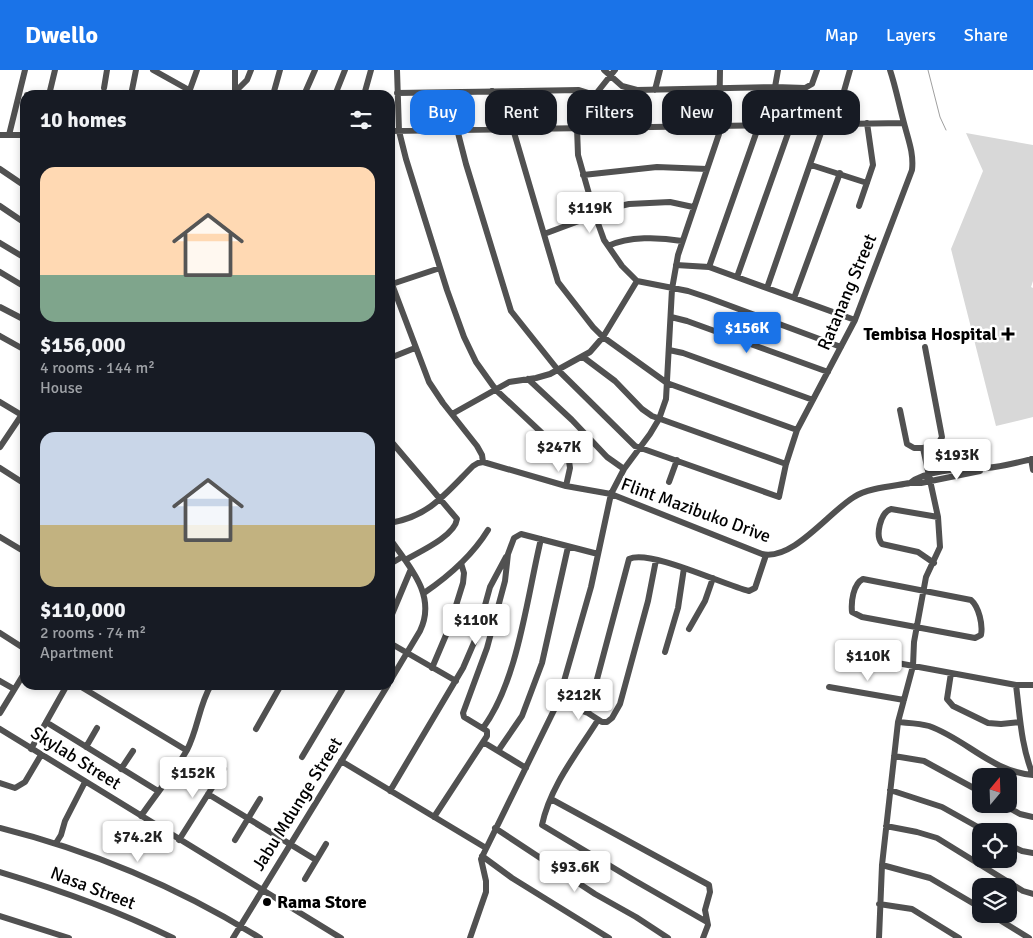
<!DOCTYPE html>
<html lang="en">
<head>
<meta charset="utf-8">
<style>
  body { margin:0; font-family:Signika,sans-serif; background:#20242c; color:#f1f3f6; height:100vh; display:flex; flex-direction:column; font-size:19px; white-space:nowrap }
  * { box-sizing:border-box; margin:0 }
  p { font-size:16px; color:#9ea1a6 }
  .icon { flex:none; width:28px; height:28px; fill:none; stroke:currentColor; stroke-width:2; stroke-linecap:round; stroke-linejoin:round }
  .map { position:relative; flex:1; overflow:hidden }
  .sheet { position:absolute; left:20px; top:20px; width:375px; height:600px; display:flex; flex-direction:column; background:#171b24; border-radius:15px; box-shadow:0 2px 8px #0003 }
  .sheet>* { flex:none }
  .hud { position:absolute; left:410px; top:20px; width:475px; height:45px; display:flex; gap:10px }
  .needle { width:32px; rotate:19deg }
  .fabs { position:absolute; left:972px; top:698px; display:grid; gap:10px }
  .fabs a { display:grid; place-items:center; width:45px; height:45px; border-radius:10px; background:#171b24; box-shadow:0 2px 8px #0003; font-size:25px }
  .price { position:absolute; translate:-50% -42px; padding:0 11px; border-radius:5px; background:#fff; color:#222; font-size:16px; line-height:32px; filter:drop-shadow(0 1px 2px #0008) }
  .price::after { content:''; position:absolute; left:50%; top:30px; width:15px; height:11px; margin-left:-8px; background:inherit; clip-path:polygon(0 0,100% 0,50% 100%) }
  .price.current { background:#1a73e8; color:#fff }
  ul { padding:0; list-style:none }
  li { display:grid; align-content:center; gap:10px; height:265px; padding:0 20px }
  li span { display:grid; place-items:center; height:155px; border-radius:15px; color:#555 }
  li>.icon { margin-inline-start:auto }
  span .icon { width:90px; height:90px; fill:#fffc; stroke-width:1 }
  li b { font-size:21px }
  h2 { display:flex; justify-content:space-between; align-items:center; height:60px; padding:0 20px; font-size:21px }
  .chip { padding:0 18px; border-radius:15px; background:#171b24; box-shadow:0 2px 8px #0003; font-size:18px; line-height:45px }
  .chip.current { background:#1a73e8; color:#fff }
  header { display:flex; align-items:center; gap:30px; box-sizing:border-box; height:70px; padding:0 25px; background:#1a73e8; color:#fff }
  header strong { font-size:24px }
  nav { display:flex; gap:28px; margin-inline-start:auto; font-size:18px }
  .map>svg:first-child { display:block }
  .green { fill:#d8d8d8 }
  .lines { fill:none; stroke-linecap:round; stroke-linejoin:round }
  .stream { stroke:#9f9f9f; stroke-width:1 }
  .minor { stroke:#515151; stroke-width:6 }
  .poi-dot { fill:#000; stroke:#fff; stroke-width:2 }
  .labels { text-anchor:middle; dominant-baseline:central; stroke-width:5; stroke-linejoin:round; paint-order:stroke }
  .street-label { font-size:18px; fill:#000; stroke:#fff }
  .poi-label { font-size:18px; font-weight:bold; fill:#000; stroke:#fff; text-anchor:end }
</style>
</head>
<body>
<header>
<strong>Dwello</strong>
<nav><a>Map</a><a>Layers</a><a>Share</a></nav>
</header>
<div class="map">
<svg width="1033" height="868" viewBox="0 0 1033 868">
  <rect width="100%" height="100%" fill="#fff"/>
  <path class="green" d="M966,63L1033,75V211L1031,217L1033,218V347L996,356L951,179L983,101Z"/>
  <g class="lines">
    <path class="stream" d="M928,0L940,47L946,60"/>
    <path class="minor" d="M153,0L189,20
      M235,0V24
      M397,0L399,61L406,89L447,220L464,267L476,292L496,320L543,364L569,391L570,398L566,416
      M604,0L622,16L637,20L775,17L805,18L812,14L817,0
      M775,17L778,0
      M104,18L107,0
      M655,20L660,0
      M492,21V59
      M235,22L247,10L251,0
      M397,23L579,20L595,25
      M27,25H34
      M49,25L55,0
      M131,25L136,0
      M188,25L197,0
      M273,25L280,0
      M304,25L315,0
      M335,25L345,0
      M364,25L371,0
      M843,54L844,21L850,0
      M577,58L578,85L595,145L604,170L622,196L637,211L688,221L709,228L841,277
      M584,58L595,25L615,0
      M457,59L466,94L511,241L558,300L635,376L779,427L786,394L797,360L855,250L912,100C914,83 908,69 904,53C899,35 896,18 890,0
      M513,59L558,212L593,257L603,267L667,313L797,360
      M390,61L904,53
      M0,65H25
      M9,65L25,0
      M811,95L867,113
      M0,99L25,116
      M583,105L657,97L707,99
      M0,136L25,153
      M859,136L873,95L867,53
      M544,164L595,145L607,139L629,134L670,132L693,137
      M0,173L25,188
      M608,176C629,166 659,167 682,171
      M676,195L709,197L855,250
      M709,197L759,55
      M0,202L25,217
      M737,207L791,55
      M390,209L429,312L443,333L477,376L482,385L483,392L566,416L611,424L762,484C793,491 829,442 854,427C867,418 894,416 910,413C927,399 965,399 986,398C1002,397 1018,392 1033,389
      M392,214L440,198
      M767,218L824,54
      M794,228L840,103
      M0,237L25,250
      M671,247L687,251L828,302
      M0,266L25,280
      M669,280L683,283L813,330
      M583,287L615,311L642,339L652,346L786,394
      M390,288L415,278
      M528,309L572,350L607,387L624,399
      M0,332L25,347
      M900,340L907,374L914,378H923
      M452,344L509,312L536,308L550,304L590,282L603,267L637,211
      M390,370L457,449C455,466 419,482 405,490
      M0,377L25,340
      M1031,389L1033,400
      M0,398L25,414
      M669,412L677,390
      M910,413H921L980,401
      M390,453C430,446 446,423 473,396L478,393L483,392
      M0,467L25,482
      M390,469C410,497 437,526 420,561L390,611
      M934,493L918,482L882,474C875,466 880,443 891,439L938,447
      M390,494L402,487
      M863,509L971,530C979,537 983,555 981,565L975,568L862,547L852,542C851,532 853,514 863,509Z
      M424,523C449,506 472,486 488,460
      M390,549L411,499
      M689,559L705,531L713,508
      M0,563L25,579
      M390,573L456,611
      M665,582L678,538L684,498
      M838,582L1016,615H1033
      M432,598L449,558L463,513L464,503L461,493
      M951,603L947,629L953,636L988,653L1001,654L1020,652
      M0,611L14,619
      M78,615L186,680
      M1016,615C1020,646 1021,676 1033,705
      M829,617L904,630
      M558,632L588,643L602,652H607L612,648L620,634L648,531L656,490
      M0,643L25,602
      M588,643L629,489C650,479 724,515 749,521L755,518L766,485
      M598,650C578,682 550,716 542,755L632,809L707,852
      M46,652L158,721
      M898,652C908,653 919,653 929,656C966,669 992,702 1033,705
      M483,658C518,611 527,527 541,469
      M0,659L341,868
      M256,659L281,615
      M483,672L526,698
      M86,677L97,658
      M31,679L67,615
      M498,681L522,646L542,593L568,477
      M894,686L924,691L981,722
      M302,687L345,615
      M341,691L486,778
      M121,699L133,681
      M0,713L15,718L25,712L41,685
      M890,720L942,737L985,761
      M390,721L463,598L476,568L490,517L506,487
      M208,724L316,790
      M551,729L709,815L710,822L705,840L708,855L703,868
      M1002,734L1020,744L1033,747
      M141,746C156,724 174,703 187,680C198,659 199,635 211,615
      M434,747L487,666V661L464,647L463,643L487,578L505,511L508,484L514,468L521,464L598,484
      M886,756L917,762L937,768L1023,821L1033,824
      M0,758C92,781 179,818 260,868
      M495,758L595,824L636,847L668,868
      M179,770L224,699
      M235,770L260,729
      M56,773L61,765L65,751L85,712
      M1009,775L1022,781L1033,783
      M482,786L512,808L609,868
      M882,795L930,808L981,838
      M0,802C60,820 117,840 173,868
      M305,809L326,774
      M879,834L912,839L959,868
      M990,844L1029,868
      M0,846L69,868
      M233,868L388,615
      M470,868L486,822V811L481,789L558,632L591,517L611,424L624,399L650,364L659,349L666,329L672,219L678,185L719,64L720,0
      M879,868L882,795L898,652L913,596L914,572L926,507L940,477L938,447L923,378L938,374L942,367L925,277"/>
  </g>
  <g class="poi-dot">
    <path d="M1005.5 256.5h5v5h5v5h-5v5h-5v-5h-5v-5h5z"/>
    <circle cx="267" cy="832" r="5"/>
  </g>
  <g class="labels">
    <g class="street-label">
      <text transform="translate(847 222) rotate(-67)">Ratanang Street</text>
      <text transform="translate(696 440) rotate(20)">Flint Mazibuko Drive</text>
      <text transform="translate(76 688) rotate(32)">Skylab Street</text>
      <text transform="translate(297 734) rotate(-58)">Jabu Mdunge Street</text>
      <text transform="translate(93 818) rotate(21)">Nasa Street</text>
    </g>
    <g class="poi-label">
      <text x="997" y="264">Tembisa Hospital</text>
      <text x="277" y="832" text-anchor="start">Rama Store</text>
    </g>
  </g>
</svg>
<div class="fabs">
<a><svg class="needle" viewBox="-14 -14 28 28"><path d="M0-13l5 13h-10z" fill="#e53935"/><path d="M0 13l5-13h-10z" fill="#9ea1a6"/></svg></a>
<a><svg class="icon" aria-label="locate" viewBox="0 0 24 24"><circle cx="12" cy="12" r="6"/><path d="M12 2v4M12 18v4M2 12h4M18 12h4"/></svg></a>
<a><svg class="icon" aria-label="layers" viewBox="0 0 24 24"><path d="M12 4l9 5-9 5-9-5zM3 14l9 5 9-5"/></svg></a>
</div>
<b class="price" style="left:590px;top:164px">$119K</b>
<b class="price current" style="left:747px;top:284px">$156K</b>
<b class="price" style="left:559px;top:403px">$247K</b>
<b class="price" style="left:957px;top:411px">$193K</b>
<b class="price" style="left:476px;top:576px">$110K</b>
<b class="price" style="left:868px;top:612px">$110K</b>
<b class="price" style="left:579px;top:651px">$212K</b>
<b class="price" style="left:193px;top:729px">$152K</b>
<b class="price" style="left:138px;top:793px">$74.2K</b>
<b class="price" style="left:575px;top:823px">$93.6K</b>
<div class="hud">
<a class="chip current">Buy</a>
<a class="chip">Rent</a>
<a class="chip">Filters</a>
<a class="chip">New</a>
<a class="chip">Apartment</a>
</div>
<section class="sheet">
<h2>10 homes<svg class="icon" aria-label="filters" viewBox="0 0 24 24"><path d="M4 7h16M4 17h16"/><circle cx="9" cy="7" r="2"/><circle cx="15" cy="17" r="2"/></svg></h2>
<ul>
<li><span style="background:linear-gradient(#ffd9b3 70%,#7fa58c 0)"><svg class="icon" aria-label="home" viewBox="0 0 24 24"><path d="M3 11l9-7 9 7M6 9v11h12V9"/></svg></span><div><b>$156,000</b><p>4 rooms · 144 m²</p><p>House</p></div></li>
<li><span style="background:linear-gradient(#c9d6e8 60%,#c2b280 0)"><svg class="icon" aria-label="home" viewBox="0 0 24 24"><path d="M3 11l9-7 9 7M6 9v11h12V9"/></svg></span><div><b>$110,000</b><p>2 rooms · 74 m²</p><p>Apartment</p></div></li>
</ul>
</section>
</div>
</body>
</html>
